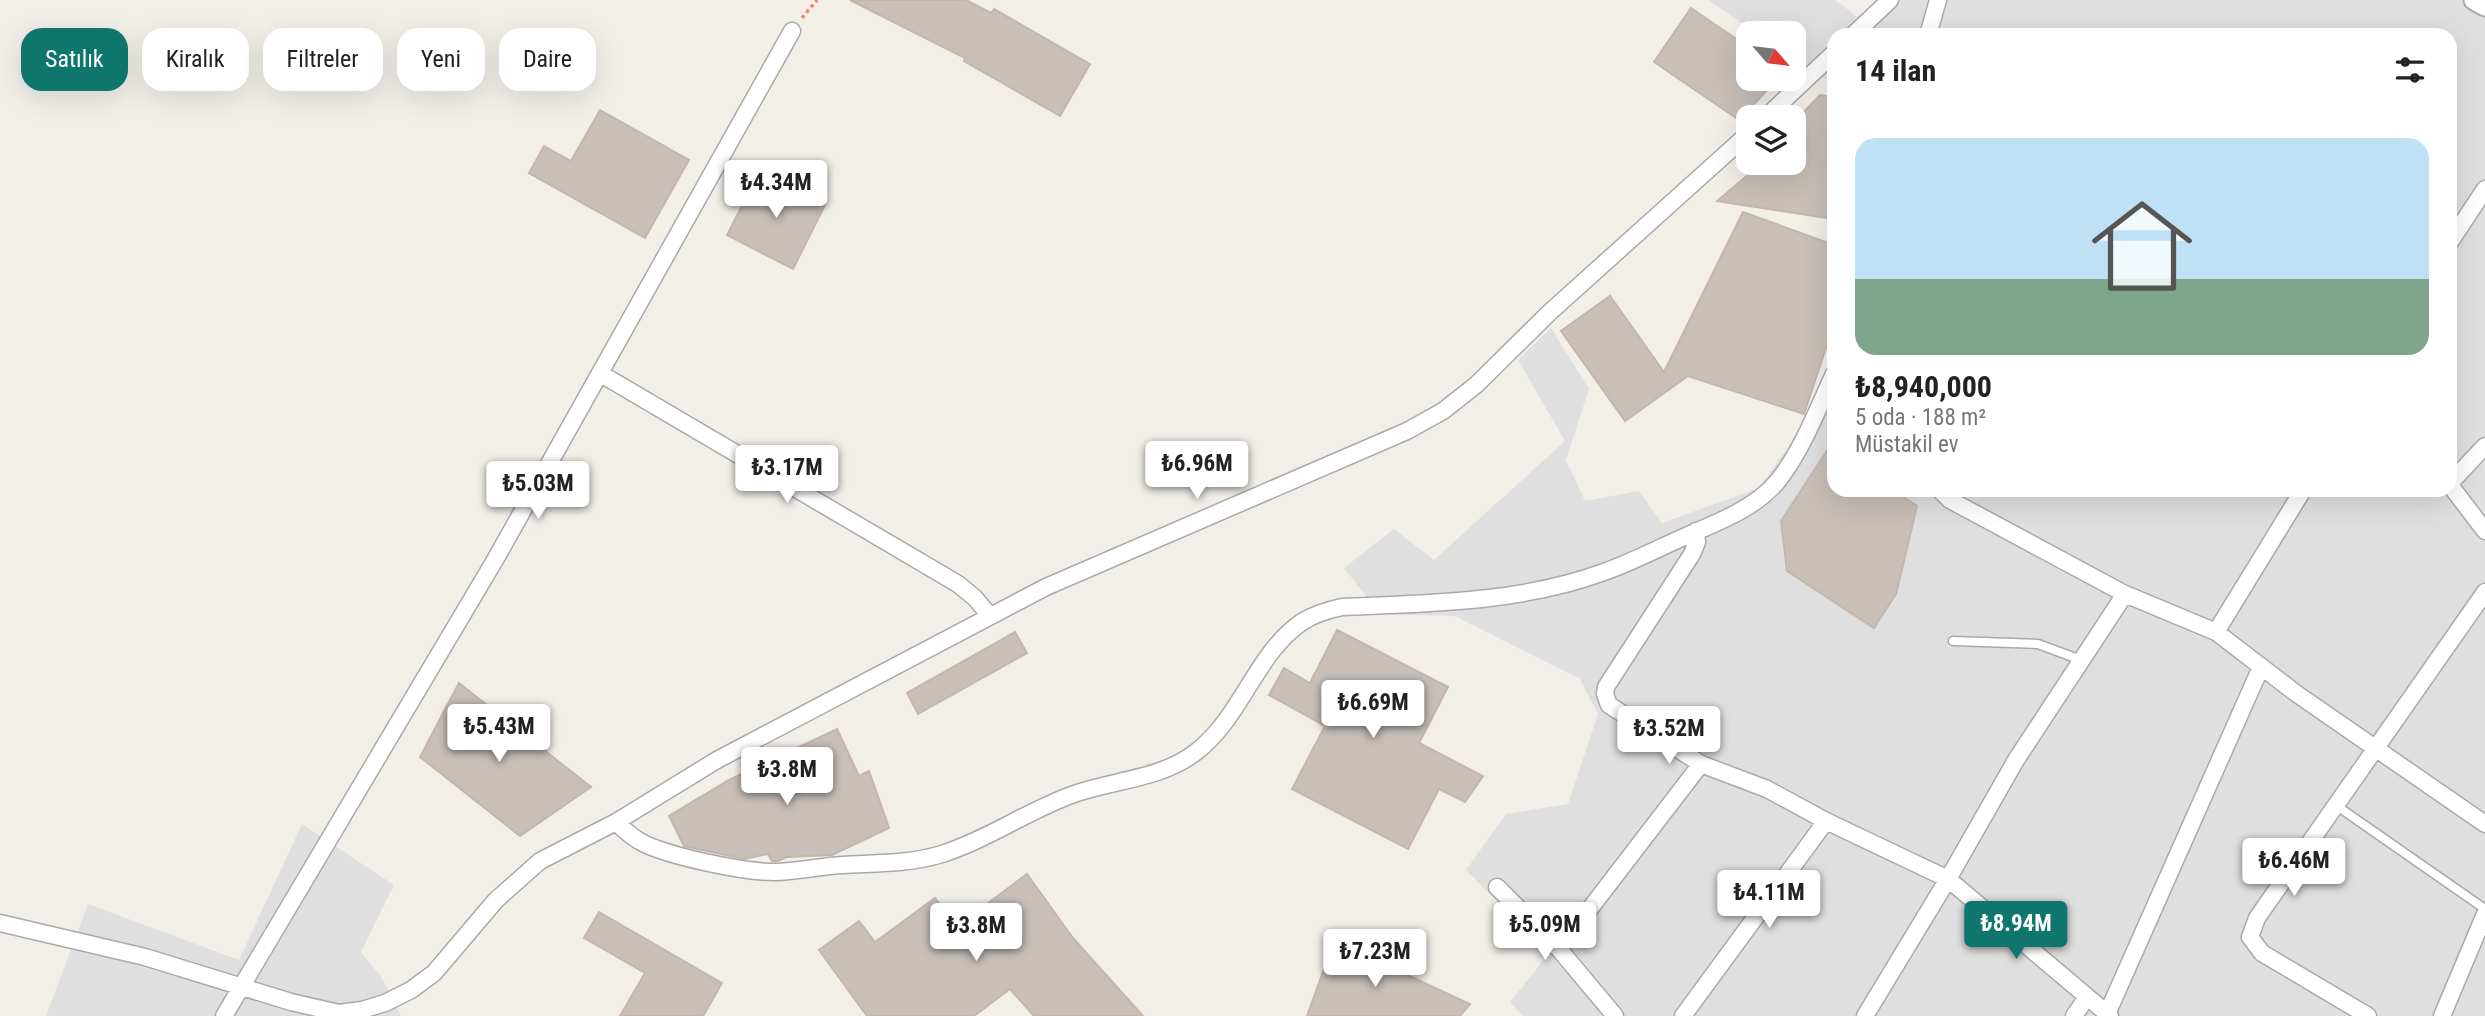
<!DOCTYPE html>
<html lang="tr">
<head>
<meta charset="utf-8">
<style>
  body { margin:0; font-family:"Roboto Condensed",sans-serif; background:#f6f6f6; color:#222; height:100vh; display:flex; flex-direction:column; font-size:26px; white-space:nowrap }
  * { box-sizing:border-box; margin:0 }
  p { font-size:23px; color:#767676 }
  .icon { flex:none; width:38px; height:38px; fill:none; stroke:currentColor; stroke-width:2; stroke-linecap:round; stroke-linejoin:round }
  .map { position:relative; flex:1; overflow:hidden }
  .side { position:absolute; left:1827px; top:28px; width:630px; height:469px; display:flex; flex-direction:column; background:#fff; border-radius:21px; box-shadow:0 7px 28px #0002 }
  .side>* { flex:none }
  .hud { position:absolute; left:21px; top:28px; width:665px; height:63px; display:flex; gap:14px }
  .needle { width:46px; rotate:118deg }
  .controls { position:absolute; left:1736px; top:21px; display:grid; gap:14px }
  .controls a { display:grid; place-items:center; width:70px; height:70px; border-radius:14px; background:#fff; box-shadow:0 7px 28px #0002; font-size:35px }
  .price { position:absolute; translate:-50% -60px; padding:0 16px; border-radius:7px; background:#fff; color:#222; font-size:23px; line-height:46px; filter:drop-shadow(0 2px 4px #0008) }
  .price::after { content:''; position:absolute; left:50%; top:42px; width:21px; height:16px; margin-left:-10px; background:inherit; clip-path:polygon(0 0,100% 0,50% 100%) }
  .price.selected { background:#0f766e; color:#fff }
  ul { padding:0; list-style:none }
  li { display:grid; align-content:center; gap:14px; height:371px; padding:0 28px }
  li span { display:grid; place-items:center; height:217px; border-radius:21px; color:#555 }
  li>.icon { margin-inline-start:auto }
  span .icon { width:126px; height:126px; fill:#fffc; stroke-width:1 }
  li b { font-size:30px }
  h2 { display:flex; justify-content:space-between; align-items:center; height:84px; padding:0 28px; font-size:30px }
  .pill { padding:0 24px; border-radius:21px; background:#fff; box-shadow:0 7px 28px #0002; font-size:24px; line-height:63px }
  .pill.selected { background:#0f766e; color:#fff }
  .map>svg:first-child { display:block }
  .residential { fill:#e0dfdf }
  .building { fill:#c7bfb8; stroke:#c4b6ab; stroke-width:2 }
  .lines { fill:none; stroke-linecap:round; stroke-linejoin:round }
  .service-casing { stroke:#a9a9a9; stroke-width:11 }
  .minor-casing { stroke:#a9a9a9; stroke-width:19 }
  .tertiary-casing { stroke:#a9a9a9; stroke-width:23 }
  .path { stroke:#fa8072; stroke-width:3.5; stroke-dasharray:3.5 3.5; stroke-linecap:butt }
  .service { stroke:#fff; stroke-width:8 }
  .minor { stroke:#fff; stroke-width:16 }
  .tertiary { stroke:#fff; stroke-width:19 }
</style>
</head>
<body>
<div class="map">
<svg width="2485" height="1016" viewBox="0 0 2485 1016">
  <rect width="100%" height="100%" fill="#f2efe9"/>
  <path class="residential" d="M1708,0H1835L1859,18L1878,0H2485V1016H1523L1510,1002L1549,953L1466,870L1506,814L1568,804L1598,714L1580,679L1455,616L1380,614L1344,568L1394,529L1434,560L1565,441L1518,360L1551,328L1589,389L1566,460L1585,501L1639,491L1662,523L1759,488L1804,425L1834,347V490H2450V35H1834V72L1825,79L1794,58V33H1757Z
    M302,824L394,885L361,952L382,978L401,1016H46L88,904L239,960Z"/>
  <path class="building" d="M850,0H966L991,13L994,9L1090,64L1060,116L964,61L965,58Z
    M1691,8L1748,47V79H1778L1739,120L1654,62Z
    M1820,95L1834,97V219L1717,201L1762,163H1794V122Z
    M600,110L689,160L645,238L529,173L544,146L571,161Z
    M759,172L825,205L793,269L727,235Z
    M1743,212L1834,245V324L1804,414L1688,376L1625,421L1561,331L1610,296L1664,372Z
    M1834,440V490H1893L1917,506L1896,594L1874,628L1787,571L1781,521Z
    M1337,630L1448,687L1419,743L1483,776L1465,802L1439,789L1408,849L1292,789L1325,726L1269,695L1284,668L1310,683Z
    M1015,632L1027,653L918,714L907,693Z
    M459,683L591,787L520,836L420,757Z
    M837,729L859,776L869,771L889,828L832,855L787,857L778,861H772L768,854L744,859L684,846L669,816L729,780Z
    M1027,874L1073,938L1143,1016H1034L1010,989L974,1016H867L819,950L859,921L875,942L935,898L956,927Z
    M599,912L722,983L703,1016H620L645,973L584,938Z
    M1346,933L1375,960L1470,1004L1460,1016H1307L1332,947Z"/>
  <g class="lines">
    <defs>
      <path id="service" d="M1953,641L2038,644L2081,660
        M2337,806L2485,909"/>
      <path id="minor" d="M1853,35L1890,0
        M1928,35L1938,0
        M1766,117L1834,53
        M2450,242L2485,189
        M601,374L958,584L975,598L990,616
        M2450,483L2485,446
        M2450,485L2485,531
        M1940,490L1950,500L2125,594L2216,632L2297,694L2485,824
        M1696,531L1697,542L1692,554L1606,687L1605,694L1609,705L1701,764L1767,789L1826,821L1948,879L2110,1016
        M2216,632L2303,490
        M616,822C625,831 634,839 645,844C673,857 743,872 774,872C797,872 820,866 843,865C876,863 910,864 942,854C989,839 1032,808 1077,793C1116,780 1163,778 1196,752C1241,718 1256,653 1302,622C1314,614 1328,610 1342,607C1430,603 1519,603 1604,572C1632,562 1659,548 1686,536C1718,522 1754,509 1777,482C1802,451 1817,410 1834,374
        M1497,887L1559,949L1615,1016
        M0,923L145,957L291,1002L339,1013L362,1010L385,1003L411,990L434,973L496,900L540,861L616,822L717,760L1046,587L1407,431L1443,411L1476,385L1550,312L1748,134
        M1559,949L1701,764
        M2107,1014L2261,667
        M224,1016L495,560L792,31
        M1683,1016L1826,821
        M1865,1016L1948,879L2016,760L2125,594
        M2074,1016L2087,997
        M2368,1016L2262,953L2250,937L2257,918L2485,592
        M2442,1016L2485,914"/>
      <path id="tertiary" d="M2474,0L2485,6"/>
    </defs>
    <use href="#service" class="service-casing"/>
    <use href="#minor" class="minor-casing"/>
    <use href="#tertiary" class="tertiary-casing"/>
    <path class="path" d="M802,18L817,0"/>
    <use href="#service" class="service"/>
    <use href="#minor" class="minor"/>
    <use href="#tertiary" class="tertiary"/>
  </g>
</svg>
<div class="controls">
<a><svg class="needle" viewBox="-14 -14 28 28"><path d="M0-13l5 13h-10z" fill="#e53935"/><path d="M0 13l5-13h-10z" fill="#767676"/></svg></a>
<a><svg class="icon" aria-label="layers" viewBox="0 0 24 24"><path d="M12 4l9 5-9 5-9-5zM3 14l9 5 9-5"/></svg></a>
</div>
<b class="price" style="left:776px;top:220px">₺4.34M</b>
<b class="price" style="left:1197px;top:501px">₺6.96M</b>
<b class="price" style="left:787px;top:505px">₺3.17M</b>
<b class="price" style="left:538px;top:521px">₺5.03M</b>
<b class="price" style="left:1373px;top:740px">₺6.69M</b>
<b class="price" style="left:499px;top:764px">₺5.43M</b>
<b class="price" style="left:1669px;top:766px">₺3.52M</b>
<b class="price" style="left:787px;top:807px">₺3.8M</b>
<b class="price" style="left:2294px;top:898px">₺6.46M</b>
<b class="price" style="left:1769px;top:930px">₺4.11M</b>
<b class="price selected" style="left:2016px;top:961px">₺8.94M</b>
<b class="price" style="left:1545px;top:962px">₺5.09M</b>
<b class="price" style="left:976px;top:963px">₺3.8M</b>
<b class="price" style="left:1375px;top:989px">₺7.23M</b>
<div class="hud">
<a class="pill selected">Satılık</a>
<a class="pill">Kiralık</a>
<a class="pill">Filtreler</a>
<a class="pill">Yeni</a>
<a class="pill">Daire</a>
</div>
<section class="side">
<h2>14 ilan<svg class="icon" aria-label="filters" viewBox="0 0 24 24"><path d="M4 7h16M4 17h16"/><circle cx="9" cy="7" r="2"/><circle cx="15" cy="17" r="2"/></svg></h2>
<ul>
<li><span style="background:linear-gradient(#bfe0f5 65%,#7fa58c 0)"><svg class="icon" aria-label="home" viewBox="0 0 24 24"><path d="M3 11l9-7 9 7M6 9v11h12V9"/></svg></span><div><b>₺8,940,000</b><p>5 oda · 188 m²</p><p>Müstakil ev</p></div></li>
</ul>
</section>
</div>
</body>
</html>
